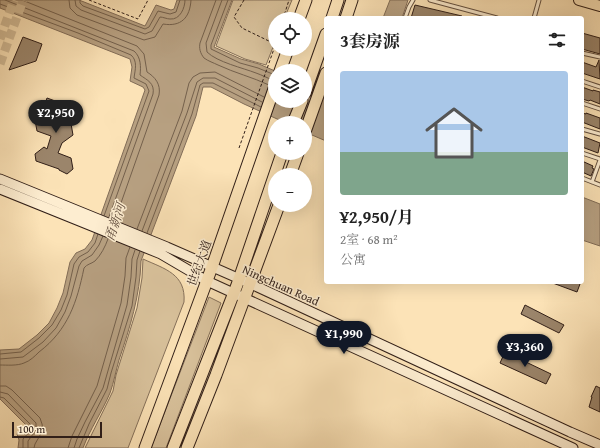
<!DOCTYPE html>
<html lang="zh">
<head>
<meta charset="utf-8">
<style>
  body { margin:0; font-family:"Gentium Book Plus","Noto Serif SC",serif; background:#f6f6f6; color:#222; height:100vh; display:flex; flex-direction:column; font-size:15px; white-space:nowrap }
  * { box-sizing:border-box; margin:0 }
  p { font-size:13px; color:#767676 }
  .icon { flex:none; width:22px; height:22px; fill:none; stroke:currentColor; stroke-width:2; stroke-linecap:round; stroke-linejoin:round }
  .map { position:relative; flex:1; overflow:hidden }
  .details { position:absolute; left:324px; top:16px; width:260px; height:268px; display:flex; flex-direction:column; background:#fff; border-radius:4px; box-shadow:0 4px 16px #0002 }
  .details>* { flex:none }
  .fabs { position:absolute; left:268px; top:12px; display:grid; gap:8px }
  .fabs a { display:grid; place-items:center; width:44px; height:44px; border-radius:50%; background:#fff; box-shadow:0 4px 16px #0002; font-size:20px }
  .scale { position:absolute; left:12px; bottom:10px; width:90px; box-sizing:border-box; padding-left:4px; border:2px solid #311f18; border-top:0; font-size:11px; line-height:14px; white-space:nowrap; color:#311f18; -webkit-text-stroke:3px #fdedd0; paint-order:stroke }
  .price { position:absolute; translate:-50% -34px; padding:0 9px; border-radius:14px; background:#111827; color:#fff; font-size:13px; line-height:26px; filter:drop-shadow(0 1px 2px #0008) }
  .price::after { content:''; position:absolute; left:50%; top:24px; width:12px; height:9px; margin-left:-6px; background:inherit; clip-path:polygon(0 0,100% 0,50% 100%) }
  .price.on { background:#222; color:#fff }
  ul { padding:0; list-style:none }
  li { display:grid; align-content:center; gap:8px; height:212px; padding:0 16px }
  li+li { border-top:1px solid #e0e0e0 }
  li span { display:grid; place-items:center; height:124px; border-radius:4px; color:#555 }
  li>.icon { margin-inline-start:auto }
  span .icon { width:72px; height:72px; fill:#fffc; stroke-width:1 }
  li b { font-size:17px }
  h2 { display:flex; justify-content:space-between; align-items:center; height:48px; padding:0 16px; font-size:17px }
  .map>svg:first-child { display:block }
  .green { fill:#d9c29c; stroke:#85705a }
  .water { fill:#b7a081; stroke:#816c57 }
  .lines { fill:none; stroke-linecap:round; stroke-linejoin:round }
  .shore { stroke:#74604c; stroke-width:1 }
  .building { fill:#9b856b; stroke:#311f18 }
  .secondary-tunnel { stroke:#d3bc97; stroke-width:9; stroke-dasharray:9 4.5; stroke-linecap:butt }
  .lane-casing { stroke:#645040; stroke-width:5 }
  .secondary-casing { stroke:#311f18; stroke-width:11 }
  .primary-casing { stroke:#311f18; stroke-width:12 }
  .highway-casing { stroke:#311f18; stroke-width:13 }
  .path { stroke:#311f18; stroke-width:1; stroke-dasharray:3 2; stroke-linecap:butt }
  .lane { stroke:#fdedd0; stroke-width:3 }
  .secondary { stroke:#fdedd0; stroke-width:9 }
  .primary { stroke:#fce3b7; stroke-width:10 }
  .highway { stroke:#fce3b7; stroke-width:11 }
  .labels { text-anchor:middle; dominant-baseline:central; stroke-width:3; stroke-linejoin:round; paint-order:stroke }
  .street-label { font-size:12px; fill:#311f18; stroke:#fdedd0 }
  .water-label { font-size:13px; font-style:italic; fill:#604c3d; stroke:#fdedd0 }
</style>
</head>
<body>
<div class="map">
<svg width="600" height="448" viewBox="0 0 600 448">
  <rect width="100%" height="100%" fill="#fce3b7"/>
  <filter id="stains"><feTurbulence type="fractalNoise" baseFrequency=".005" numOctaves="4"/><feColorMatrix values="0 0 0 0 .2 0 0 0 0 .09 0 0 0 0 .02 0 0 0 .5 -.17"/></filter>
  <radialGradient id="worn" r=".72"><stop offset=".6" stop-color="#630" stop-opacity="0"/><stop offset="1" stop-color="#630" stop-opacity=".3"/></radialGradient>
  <path class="green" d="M233,0H292L284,19H275V42L266,65L245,59L216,46Z
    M143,259C165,269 186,274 184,302L128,448H85L113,391L116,375L137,308L142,278Z
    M209,297L221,303L166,448H151Z"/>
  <path class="water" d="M0,0H79L145,26L156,5L171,10L174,9L177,0H232L214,47L241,59L259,64L275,71V101H305V84L326,93V141L305,132V123H286L244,104L211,87H203L196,116L141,261C140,296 130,327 119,360C116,370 114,382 110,393C102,412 90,429 83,448H18L19,440L17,434L19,431L23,434L28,427L0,399V350L19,349L37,335L49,323L57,308L63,293L70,262L76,253L85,249L92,240L145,90L143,87L130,81L132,67L130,59L0,8Z
    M390,0H408L402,18H383Z
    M582,197L600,204V246L582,240Z"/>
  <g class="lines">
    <path class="shore" d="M5,0L134,51C141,57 141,67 140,75C147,80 155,83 153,94L109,217
      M22,0L137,46L144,54L147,72C155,77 161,84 159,95L115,220
      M69,0L70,8L77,15L144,40L155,37L163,24C181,27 190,18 191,0
      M75,0L76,6L81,10L145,34L152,31L160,17C163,17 167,19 170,19C180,20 185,8 185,0
      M80,0V3L83,6L145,29L149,27L158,11L170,14L176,12L180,0
      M216,0L200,43C199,48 200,53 204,58C208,61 214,63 218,65C235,73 252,77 269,85
      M222,0L206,43L207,52C217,62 243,68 256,73C262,75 267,78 273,80
      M228,0L211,45V49L240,63L258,68L275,75
      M0,4L78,33L131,55C138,61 135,70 134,78L146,84L149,91L104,216
      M137,229L182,111L189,83L193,77L200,73L215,72L264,97
      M142,231L187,113L197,82L203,78H215L262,102
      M147,233L192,114L200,85L203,83H213L261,107
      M0,354L21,352L39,338L52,325L61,310L67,295L74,264L79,257L88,252L95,243L98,234
      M0,359L23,357L43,342L56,328L65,312L71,296L79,266L82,261L92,255L99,245L103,236
      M0,365C7,365 17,366 24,363C30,361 35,356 39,352C68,330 77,302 84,268C87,264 91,264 95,261C101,255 105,247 108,239
      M0,386H6L12,390L40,418L42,424L43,430L35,444L34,448
      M0,392L8,394L36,423V430L28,441V448
      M0,397L4,398L31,425V430L23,439V448
      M68,448L72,436L97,386L121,303L125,276L126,258L130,247
      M74,448L77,439L85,422L103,388L127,305L131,277L132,259L135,250
      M79,448L89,424L107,389L111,373L132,306L136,277L137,260L140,251"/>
  </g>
  <path class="building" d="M415,5L462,16V18H411Z
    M582,33L600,38V54L582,49Z
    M23,37L42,44L36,61L9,70Z
    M599,60L600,79L582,73V62L596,67Z
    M582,87L593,91V90L600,92V104L590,100L589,101L582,99Z
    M47,98L80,110L76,120L70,118L73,135L62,143L58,153L71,158L73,169L67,174L59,170V169L36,161L35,154L44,147L47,149L51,136L37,131L35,120L47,110L43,109Z
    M582,113L586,114V113L600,118V129L582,122Z
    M582,136L600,143L598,153L582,147Z
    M582,161L593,166L592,168L594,169L591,176L582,172Z
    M550,282H575L580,284L577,292Z
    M525,305L564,325L559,333L521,314Z
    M505,352L551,374L546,384L500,363Z
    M596,386L600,388V412L589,407L592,397H591Z"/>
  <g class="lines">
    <path class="secondary-tunnel" d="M0,39L14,0
      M0,64L23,0"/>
    <defs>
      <path id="lane" d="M430,0L497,18
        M405,18L409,7L413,0
        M534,18L539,0
        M582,53L600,57
        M582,81L600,87
        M582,103L600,109
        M582,129L600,134
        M582,153L600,159
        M582,178L600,185
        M592,182L600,160"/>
      <path id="secondary" d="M0,179L167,247L249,283L570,432L600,445
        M0,189L161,254L207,281L573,448"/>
      <path id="primary" d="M579,0L600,6"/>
      <path id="highway" d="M332,18L338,0
        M346,18L352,0
        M299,19L306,0
        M280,71L288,49
        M305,93L326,34
        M293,123L302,101
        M305,132L326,73
        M290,175L298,153
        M145,448L212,267L275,86
        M173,448L237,285L282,153
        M187,448L216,375L279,205"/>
    </defs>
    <use href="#lane" class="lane-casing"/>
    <use href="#secondary" class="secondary-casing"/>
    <use href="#primary" class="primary-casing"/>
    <use href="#highway" class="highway-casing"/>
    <path class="path" d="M89,0L138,19L148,0
      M244,0L234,17L242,28L275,44
      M283,19L289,0
      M239,148L275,46"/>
    <use href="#lane" class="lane"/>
    <use href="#secondary" class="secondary"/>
    <use href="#primary" class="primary"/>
    <use href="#highway" class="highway"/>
  </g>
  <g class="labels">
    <g class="street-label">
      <text transform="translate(199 263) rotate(-70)">世纪大道</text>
      <text transform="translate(281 285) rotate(24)">Ningchuan Road</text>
    </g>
    <g class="water-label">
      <text transform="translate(115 222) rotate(-71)">甬新河</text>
    </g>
  </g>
  <rect width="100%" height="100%" filter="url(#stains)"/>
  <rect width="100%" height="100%" fill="url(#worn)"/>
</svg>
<div class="fabs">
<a><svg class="icon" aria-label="locate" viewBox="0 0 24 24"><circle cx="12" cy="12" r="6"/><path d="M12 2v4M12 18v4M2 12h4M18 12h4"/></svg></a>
<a><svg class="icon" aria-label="layers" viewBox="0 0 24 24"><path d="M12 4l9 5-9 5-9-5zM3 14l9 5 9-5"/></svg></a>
<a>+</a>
<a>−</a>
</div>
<div class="scale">100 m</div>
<b class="price on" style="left:56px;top:134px">¥2,950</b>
<b class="price" style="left:344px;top:355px">¥1,990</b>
<b class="price" style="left:525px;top:368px">¥3,360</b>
<section class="details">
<h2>3套房源<svg class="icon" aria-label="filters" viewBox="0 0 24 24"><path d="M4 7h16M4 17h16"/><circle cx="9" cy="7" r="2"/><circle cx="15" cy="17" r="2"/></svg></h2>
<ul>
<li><span style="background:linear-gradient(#a9c7e8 65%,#7fa58c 0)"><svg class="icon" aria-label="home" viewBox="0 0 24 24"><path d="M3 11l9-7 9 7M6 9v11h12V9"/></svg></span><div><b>¥2,950/月</b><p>2室 · 68 m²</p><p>公寓</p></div></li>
</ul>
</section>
</div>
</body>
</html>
